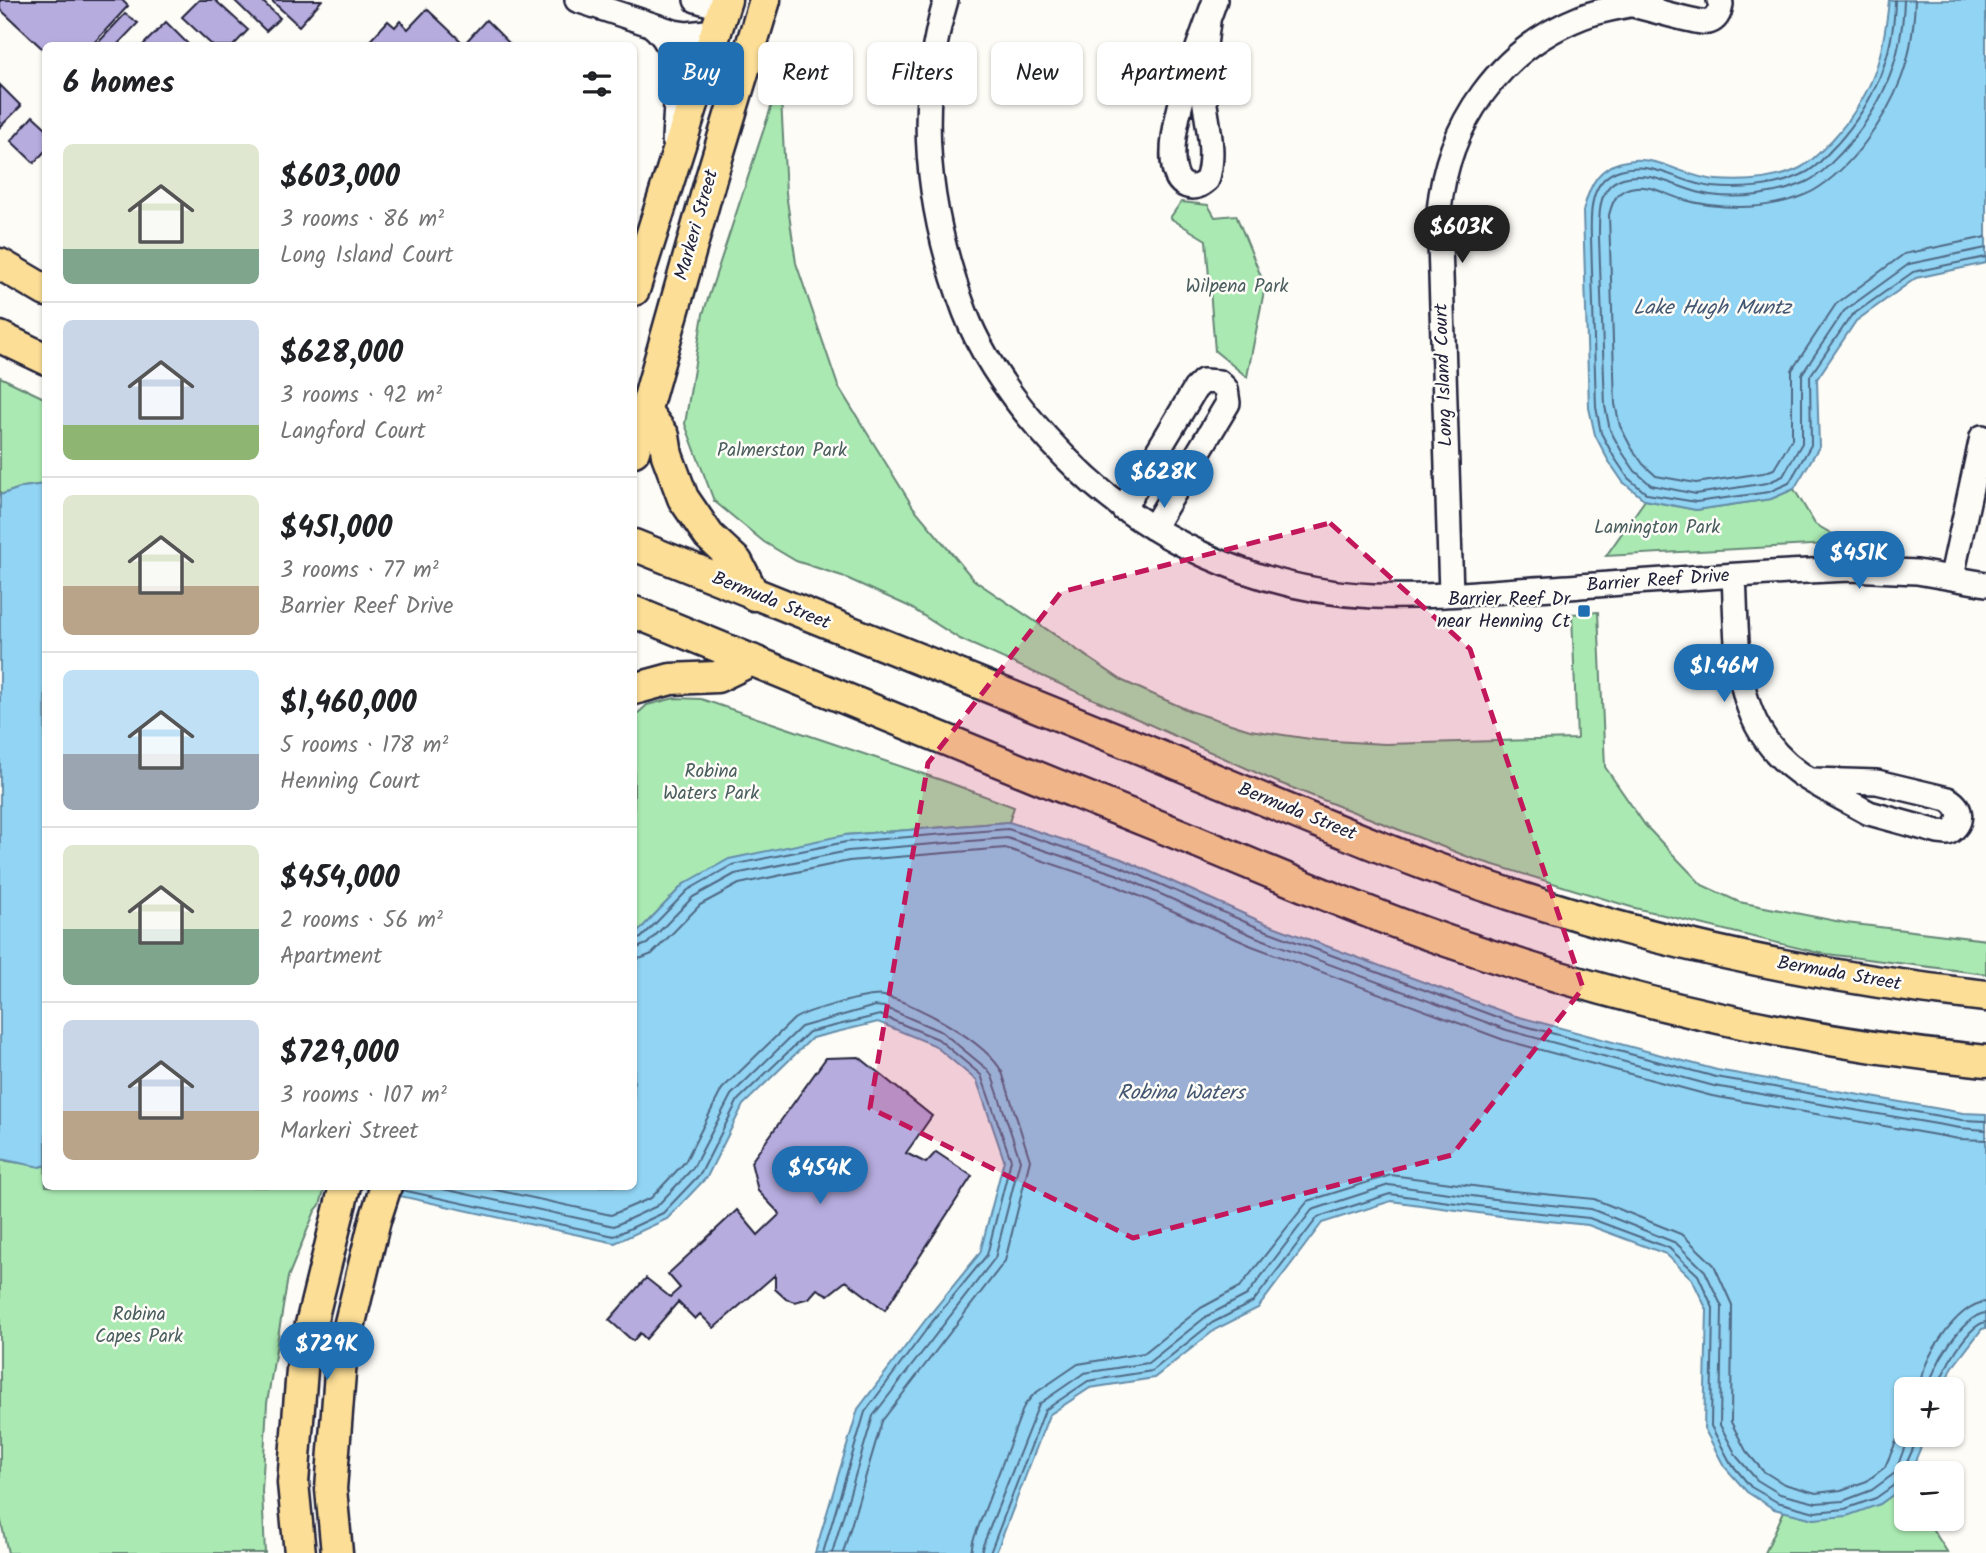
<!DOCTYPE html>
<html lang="en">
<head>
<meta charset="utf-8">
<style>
  body { margin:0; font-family:Kalam,sans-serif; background:#f6f6f6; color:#202124; height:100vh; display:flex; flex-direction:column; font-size:26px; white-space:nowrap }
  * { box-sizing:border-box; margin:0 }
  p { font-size:23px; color:#757577 }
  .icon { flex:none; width:38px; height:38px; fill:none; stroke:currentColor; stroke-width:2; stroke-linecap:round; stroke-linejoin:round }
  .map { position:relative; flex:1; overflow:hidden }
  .sheet { position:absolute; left:42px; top:42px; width:595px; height:1148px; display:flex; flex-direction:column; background:#fff; border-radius:10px; box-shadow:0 2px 5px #0004 }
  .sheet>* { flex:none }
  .guide { position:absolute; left:658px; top:42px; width:665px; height:63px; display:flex; gap:14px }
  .buttons { position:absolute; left:1894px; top:1377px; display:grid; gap:14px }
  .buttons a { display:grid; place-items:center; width:70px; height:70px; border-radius:10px; background:#fff; box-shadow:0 2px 5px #0004; font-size:35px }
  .price { position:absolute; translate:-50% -60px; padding:0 16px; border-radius:24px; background:#1f6fb2; color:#fff; font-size:23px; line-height:46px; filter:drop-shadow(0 2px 4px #0008) }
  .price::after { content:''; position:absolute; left:50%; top:42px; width:21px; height:16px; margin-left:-10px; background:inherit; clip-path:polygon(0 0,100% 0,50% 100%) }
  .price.selected { background:#222; color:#fff }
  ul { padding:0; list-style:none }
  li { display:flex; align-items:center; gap:21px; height:175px; padding:0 21px }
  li+li { border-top:2px solid #e0e0e0 }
  li span { display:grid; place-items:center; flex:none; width:196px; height:140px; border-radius:10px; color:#555 }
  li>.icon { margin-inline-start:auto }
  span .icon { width:84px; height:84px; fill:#fffc; stroke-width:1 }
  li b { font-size:30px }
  h2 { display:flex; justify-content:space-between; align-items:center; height:84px; padding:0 21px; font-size:30px }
  .tag { padding:0 24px; border-radius:10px; background:#fff; box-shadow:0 2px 5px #0004; font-size:24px; line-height:63px }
  .tag.selected { background:#1f6fb2; color:#fff }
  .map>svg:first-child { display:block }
  .green { fill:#aaeab2; stroke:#668676; stroke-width:2 }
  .water { fill:#92d4f3; stroke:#658da9; stroke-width:2 }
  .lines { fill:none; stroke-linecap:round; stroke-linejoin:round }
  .shore { stroke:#4f6985; stroke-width:2 }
  .building { fill:#b6acde; stroke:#22223b; stroke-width:2 }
  .minor-casing { stroke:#22223b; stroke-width:28 }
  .major-casing { stroke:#22223b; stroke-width:35 }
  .minor { stroke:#fdfcf7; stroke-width:23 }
  .major { stroke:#fcde96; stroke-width:30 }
  .marked { fill:#c2185b; fill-opacity:0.2; stroke:#c2185b; stroke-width:5; stroke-dasharray:14 9; stroke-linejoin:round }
  .poi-dot { fill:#1f6fb2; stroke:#fdfcf7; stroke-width:2.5 }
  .labels { text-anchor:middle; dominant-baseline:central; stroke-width:5; stroke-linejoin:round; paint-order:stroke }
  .street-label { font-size:19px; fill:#22223b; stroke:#fdfcf7 }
  .park-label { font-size:19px; fill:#4b5e5f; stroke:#fdfcf7 }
  .poi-label { font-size:19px; fill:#22223b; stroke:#fdfcf7; text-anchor:end }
  .water-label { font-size:21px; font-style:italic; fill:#445772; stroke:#fdfcf7 }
</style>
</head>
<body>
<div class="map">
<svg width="1986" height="1553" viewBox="0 0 1986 1553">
  <rect width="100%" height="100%" fill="#fdfcf7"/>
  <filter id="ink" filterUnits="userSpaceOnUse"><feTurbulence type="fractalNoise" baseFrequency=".0143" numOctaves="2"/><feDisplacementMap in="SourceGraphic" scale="14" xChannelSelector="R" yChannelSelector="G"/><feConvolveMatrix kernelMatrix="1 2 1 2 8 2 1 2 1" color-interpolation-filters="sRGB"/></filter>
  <g filter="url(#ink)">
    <path class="green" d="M780,80L786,193L796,263L838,386L913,507L974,580L1123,681L1190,711L1250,730L1317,740L1385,744L1577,739L1572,614L1598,612L1605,767L1645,825L1702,885L1739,902L1846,923L1986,940V974L1819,953L1631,907L1471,858L1277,782L960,639L908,606L842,576L796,561L764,542L714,501L685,424L703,314Z
      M1181,202L1208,205L1215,217L1236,215L1265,286L1247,377L1215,351L1206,240L1170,218Z
      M0,377L46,399L45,484L23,487L0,495Z
      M1794,489L1815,524L1848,543L1606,556L1645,500L1696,510L1771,499Z
      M675,698L701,699L950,783L1014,807L1009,822L845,835L684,884L634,936V717L647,705Z
      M0,1160L40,1166L45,1165L46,1186L325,1187L320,1205L315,1211L288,1277L267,1403L262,1491L265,1553H8L0,1517Z
      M1905,1486L1906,1519H1926L1948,1553H1765L1784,1511L1814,1519L1880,1504Z"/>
    <path class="water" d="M1889,0H1986V263L1916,278L1856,321L1817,379L1819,447L1794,489L1771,499L1696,510L1645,500L1623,482L1608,460L1595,435L1589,408L1583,212C1590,182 1600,163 1634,160C1663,158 1687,178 1716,180C1743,182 1776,180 1800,168C1813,161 1822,150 1832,140C1873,95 1883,59 1889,0Z
      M45,484L46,1165L40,1167L0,1159V495L23,487Z
      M1009,822L1122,859L1262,922L1512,1015L1717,1070L1963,1113L1986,1114V1328L1982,1329L1952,1368L1944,1389L1906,1390V1435H1926L1910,1473L1906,1474L1905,1486L1880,1504L1847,1516L1814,1519L1774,1509L1747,1492L1724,1466L1704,1428L1707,1310L1692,1279L1666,1254L1588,1225L1500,1216L1391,1201L1322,1223L1258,1308L1216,1329L1154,1378L1090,1388L1049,1415L996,1553H815L858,1409L927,1318L980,1253L1004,1160L977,1081L934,1045L878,1022L812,1038L743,1105L707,1177L667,1219L615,1243L359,1187L634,1186V936L684,884L729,859L845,835Z"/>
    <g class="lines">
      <path class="shore" d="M1895,0C1894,55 1874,103 1837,144C1826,155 1816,169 1801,175C1775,187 1741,190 1712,187C1680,183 1653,160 1620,170C1590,179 1590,211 1591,237L1596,407L1601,433L1614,457L1628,478L1647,494L1696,502L1769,492L1789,483L1811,445L1810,376L1851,316L1913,272L1986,257
        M1904,0C1902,62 1882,108 1841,153C1830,164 1819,177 1804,183C1776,195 1741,199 1710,195C1681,191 1653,169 1623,178C1597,186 1599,215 1599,237L1605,406L1610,430L1622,452L1635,471L1651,485L1696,494L1767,483L1783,476L1802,443V374L1844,311L1909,264L1986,248
        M1915,0C1914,25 1910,56 1901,79C1886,119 1851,169 1813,191C1793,202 1762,207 1740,207C1720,207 1701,205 1681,199C1666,195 1652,185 1636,187C1618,189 1613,199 1609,215L1615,404L1620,426L1631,447L1643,464L1656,476L1696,483L1763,473L1774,469L1792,439V370L1836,304L1904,254L1986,237
        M634,940L641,938L688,890L732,865L846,842L1008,829L1119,866L1259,928L1510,1022L1716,1077L1962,1120L1986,1121
        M634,949L647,944L693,897L735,874L848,851L1007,838L1116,874L1256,937L1507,1030L1714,1086L1960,1128L1986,1130
        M634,959L642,958L652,954L700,905L739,884L849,861L1005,848L1112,884L1252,946L1504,1040L1712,1096L1959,1139L1986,1140
        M429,1186L614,1226L657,1206L693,1168L731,1095L801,1027L875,1006L884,1007L942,1032L987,1069L992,1076L1020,1160L995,1258L873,1416L832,1553
        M478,1186L611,1215L651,1198L685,1162L722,1089L794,1019C805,1011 871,993 884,996C916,1003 986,1042 1002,1072L1030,1160L1005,1261L882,1421L843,1553
        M402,1190L614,1236L663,1213L701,1173L738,1100L809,1032L880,1015L938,1039L981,1075L1011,1160L987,1255L932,1322L865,1412L823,1553
        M1919,1390C1920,1362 1957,1303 1986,1302
        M1929,1390C1930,1368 1964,1314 1986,1313
        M1938,1390C1940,1372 1969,1324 1986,1322
        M971,1553L973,1541L1024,1406L1034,1394L1078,1364L1144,1353L1201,1308L1240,1287L1308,1201L1391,1175L1503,1190L1594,1199L1683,1235L1714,1265L1732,1305L1731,1422L1746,1451L1763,1471L1784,1484L1816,1493L1841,1490L1867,1481L1885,1467L1906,1419
        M981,1553L983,1545L1039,1404L1084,1373L1148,1363L1207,1316L1247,1295L1312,1210L1389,1185L1502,1200L1591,1209L1676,1243L1705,1271L1722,1307L1720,1425L1737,1457L1757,1480L1780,1494L1816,1503L1843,1501L1872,1490L1895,1473L1909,1435
        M990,1553L1045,1410L1088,1381L1152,1371L1212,1323L1253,1302L1318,1217L1390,1194L1501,1209L1589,1218L1669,1248L1698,1275L1713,1308L1711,1426L1730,1462L1751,1487L1777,1502L1815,1512L1845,1509L1876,1498L1904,1478V1469L1919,1435"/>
    </g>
    <path class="building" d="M0,0H122L128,6L91,46L50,44L46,46L44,50L0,9Z
      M199,0H215L248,30L233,46H213L182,17Z
      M234,0H261L280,18L266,31Z
      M271,0H322L299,26Z
      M427,9L464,44L486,20L512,46H365L388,21L395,27L400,21L408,29Z
      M125,14L138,23L116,46H95Z
      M166,22L190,46H142Z
      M0,85L21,106L0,127Z
      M33,116L46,128V150L34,163L11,141Z
      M859,1057L932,1116L906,1153L926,1163L936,1152L972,1176L885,1310L846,1281L828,1295L817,1289L809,1298L795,1302L786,1299L775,1289V1275L714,1328L700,1314L695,1319L678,1302L646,1339L640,1333L633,1341L609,1320L646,1278L670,1297L680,1288L668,1274L737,1210L758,1235L780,1214L758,1191L751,1162L826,1058Z"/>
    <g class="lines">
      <defs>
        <path id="minor" d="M577,0L674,32L687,34L716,31
          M696,0L723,8
          M946,0C915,104 927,211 965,312C986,367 1025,416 1066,458C1145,540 1259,591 1373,596C1433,598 1493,591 1552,588C1651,581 1751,573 1850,569L1917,572L1986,584
          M1633,5C1646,8 1703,25 1709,22C1717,19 1720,12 1721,4L1719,0
          M1208,22C1205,44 1202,65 1203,87C1205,118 1217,150 1207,180C1201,185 1195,189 1187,186C1146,171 1206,28 1215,0
          M651,25C686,51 675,102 674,140
          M1123,509L1195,389L1203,381L1219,382L1226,389L1228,403L1153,528
          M1734,576C1738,649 1731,725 1799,773C1821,788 1846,800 1869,813L1938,832L1948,833C1964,823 1963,808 1948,799L1877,782L1813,780
          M1952,576L1982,437
          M1451,594L1439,211C1447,124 1500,49 1582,17C1604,8 1627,7 1650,0"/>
        <path id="major" d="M0,264L46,291
          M634,290L726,0
          M0,337L46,359
          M646,412L664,436L667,455L683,498L709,536L737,562L754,595
          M634,451L711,178L765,0
          M634,545C798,611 963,676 1127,743C1225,783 1322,825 1421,863C1602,931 1794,975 1986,996
          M634,612C811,684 988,758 1166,829C1259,867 1352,908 1447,941C1621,1001 1802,1043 1986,1061
          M634,689L671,679L717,677L752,660
          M300,1553L293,1483L303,1357L345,1186
          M337,1553L331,1489L341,1360L375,1220L386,1186"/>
      </defs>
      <use href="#minor" class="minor-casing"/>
      <use href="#major" class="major-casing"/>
      <use href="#minor" class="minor"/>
      <use href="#major" class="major"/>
    </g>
  </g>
  <path class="marked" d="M1330,523L1470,649L1583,988L1452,1155L1133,1238L870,1108L928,763L1061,592Z"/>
  <rect class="poi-dot" x="1577" y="604" width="14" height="14" rx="3.5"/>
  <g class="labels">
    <g class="street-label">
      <text transform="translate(697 225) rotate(-74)">Markeri Street</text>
      <text transform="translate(1444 375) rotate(-92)">Long Island Court</text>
      <text transform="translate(1658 581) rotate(-4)">Barrier Reef Drive</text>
      <text transform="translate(771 601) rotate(22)">Bermuda Street</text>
      <text transform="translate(1297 812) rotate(22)">Bermuda Street</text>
      <text transform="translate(1839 974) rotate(10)">Bermuda Street</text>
    </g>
    <g class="park-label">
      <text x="1237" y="287">Wilpena Park</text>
      <text x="782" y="451">Palmerston Park</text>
      <text x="1657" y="528">Lamington Park</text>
      <text x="711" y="772">Robina<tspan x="711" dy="22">Waters Park</tspan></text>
      <text x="139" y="1315">Robina<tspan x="139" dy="22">Capes Park</tspan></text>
    </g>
    <g class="poi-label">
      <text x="1570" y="600">Barrier Reef Dr<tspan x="1570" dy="22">near Henning Ct</tspan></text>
    </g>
    <g class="water-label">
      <text x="1712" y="308">Lake Hugh Muntz</text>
      <text x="1181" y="1093">Robina Waters</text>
    </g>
  </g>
</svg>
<div class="buttons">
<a>+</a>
<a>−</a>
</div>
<b class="price selected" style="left:1462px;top:265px">$603K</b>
<b class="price" style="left:1164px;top:510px">$628K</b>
<b class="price" style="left:1859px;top:591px">$451K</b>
<b class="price" style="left:1724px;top:704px">$1.46M</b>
<b class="price" style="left:820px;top:1206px">$454K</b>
<b class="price" style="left:327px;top:1382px">$729K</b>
<div class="guide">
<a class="tag selected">Buy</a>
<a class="tag">Rent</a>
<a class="tag">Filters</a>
<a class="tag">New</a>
<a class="tag">Apartment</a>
</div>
<section class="sheet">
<h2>6 homes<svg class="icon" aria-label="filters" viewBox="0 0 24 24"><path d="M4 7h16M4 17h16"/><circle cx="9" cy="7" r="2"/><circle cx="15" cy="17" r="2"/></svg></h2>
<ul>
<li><span style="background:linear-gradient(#dfe7d0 75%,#7fa58c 0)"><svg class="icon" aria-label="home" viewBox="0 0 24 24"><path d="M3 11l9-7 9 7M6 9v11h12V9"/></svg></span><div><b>$603,000</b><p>3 rooms · 86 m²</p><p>Long Island Court</p></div></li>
<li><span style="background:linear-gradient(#c9d6e8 75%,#8fb573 0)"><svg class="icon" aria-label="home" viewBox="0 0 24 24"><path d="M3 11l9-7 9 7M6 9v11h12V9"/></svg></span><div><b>$628,000</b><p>3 rooms · 92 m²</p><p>Langford Court</p></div></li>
<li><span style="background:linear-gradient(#dfe7d0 65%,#b9a48a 0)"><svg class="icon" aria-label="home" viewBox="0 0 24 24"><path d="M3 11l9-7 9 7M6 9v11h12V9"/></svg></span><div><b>$451,000</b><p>3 rooms · 77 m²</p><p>Barrier Reef Drive</p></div></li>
<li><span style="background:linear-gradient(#bfe0f5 60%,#9aa5b1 0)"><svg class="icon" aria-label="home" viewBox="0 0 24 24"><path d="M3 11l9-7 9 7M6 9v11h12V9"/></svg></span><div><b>$1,460,000</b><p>5 rooms · 178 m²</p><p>Henning Court</p></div></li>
<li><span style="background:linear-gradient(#dfe7d0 60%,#7fa58c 0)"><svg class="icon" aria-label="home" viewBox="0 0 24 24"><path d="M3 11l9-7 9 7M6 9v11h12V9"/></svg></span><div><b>$454,000</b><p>2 rooms · 56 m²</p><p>Apartment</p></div></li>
<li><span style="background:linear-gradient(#c9d6e8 65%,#b9a48a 0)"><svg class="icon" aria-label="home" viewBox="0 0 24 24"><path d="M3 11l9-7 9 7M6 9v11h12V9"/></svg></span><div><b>$729,000</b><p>3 rooms · 107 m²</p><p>Markeri Street</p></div></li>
</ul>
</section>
</div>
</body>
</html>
